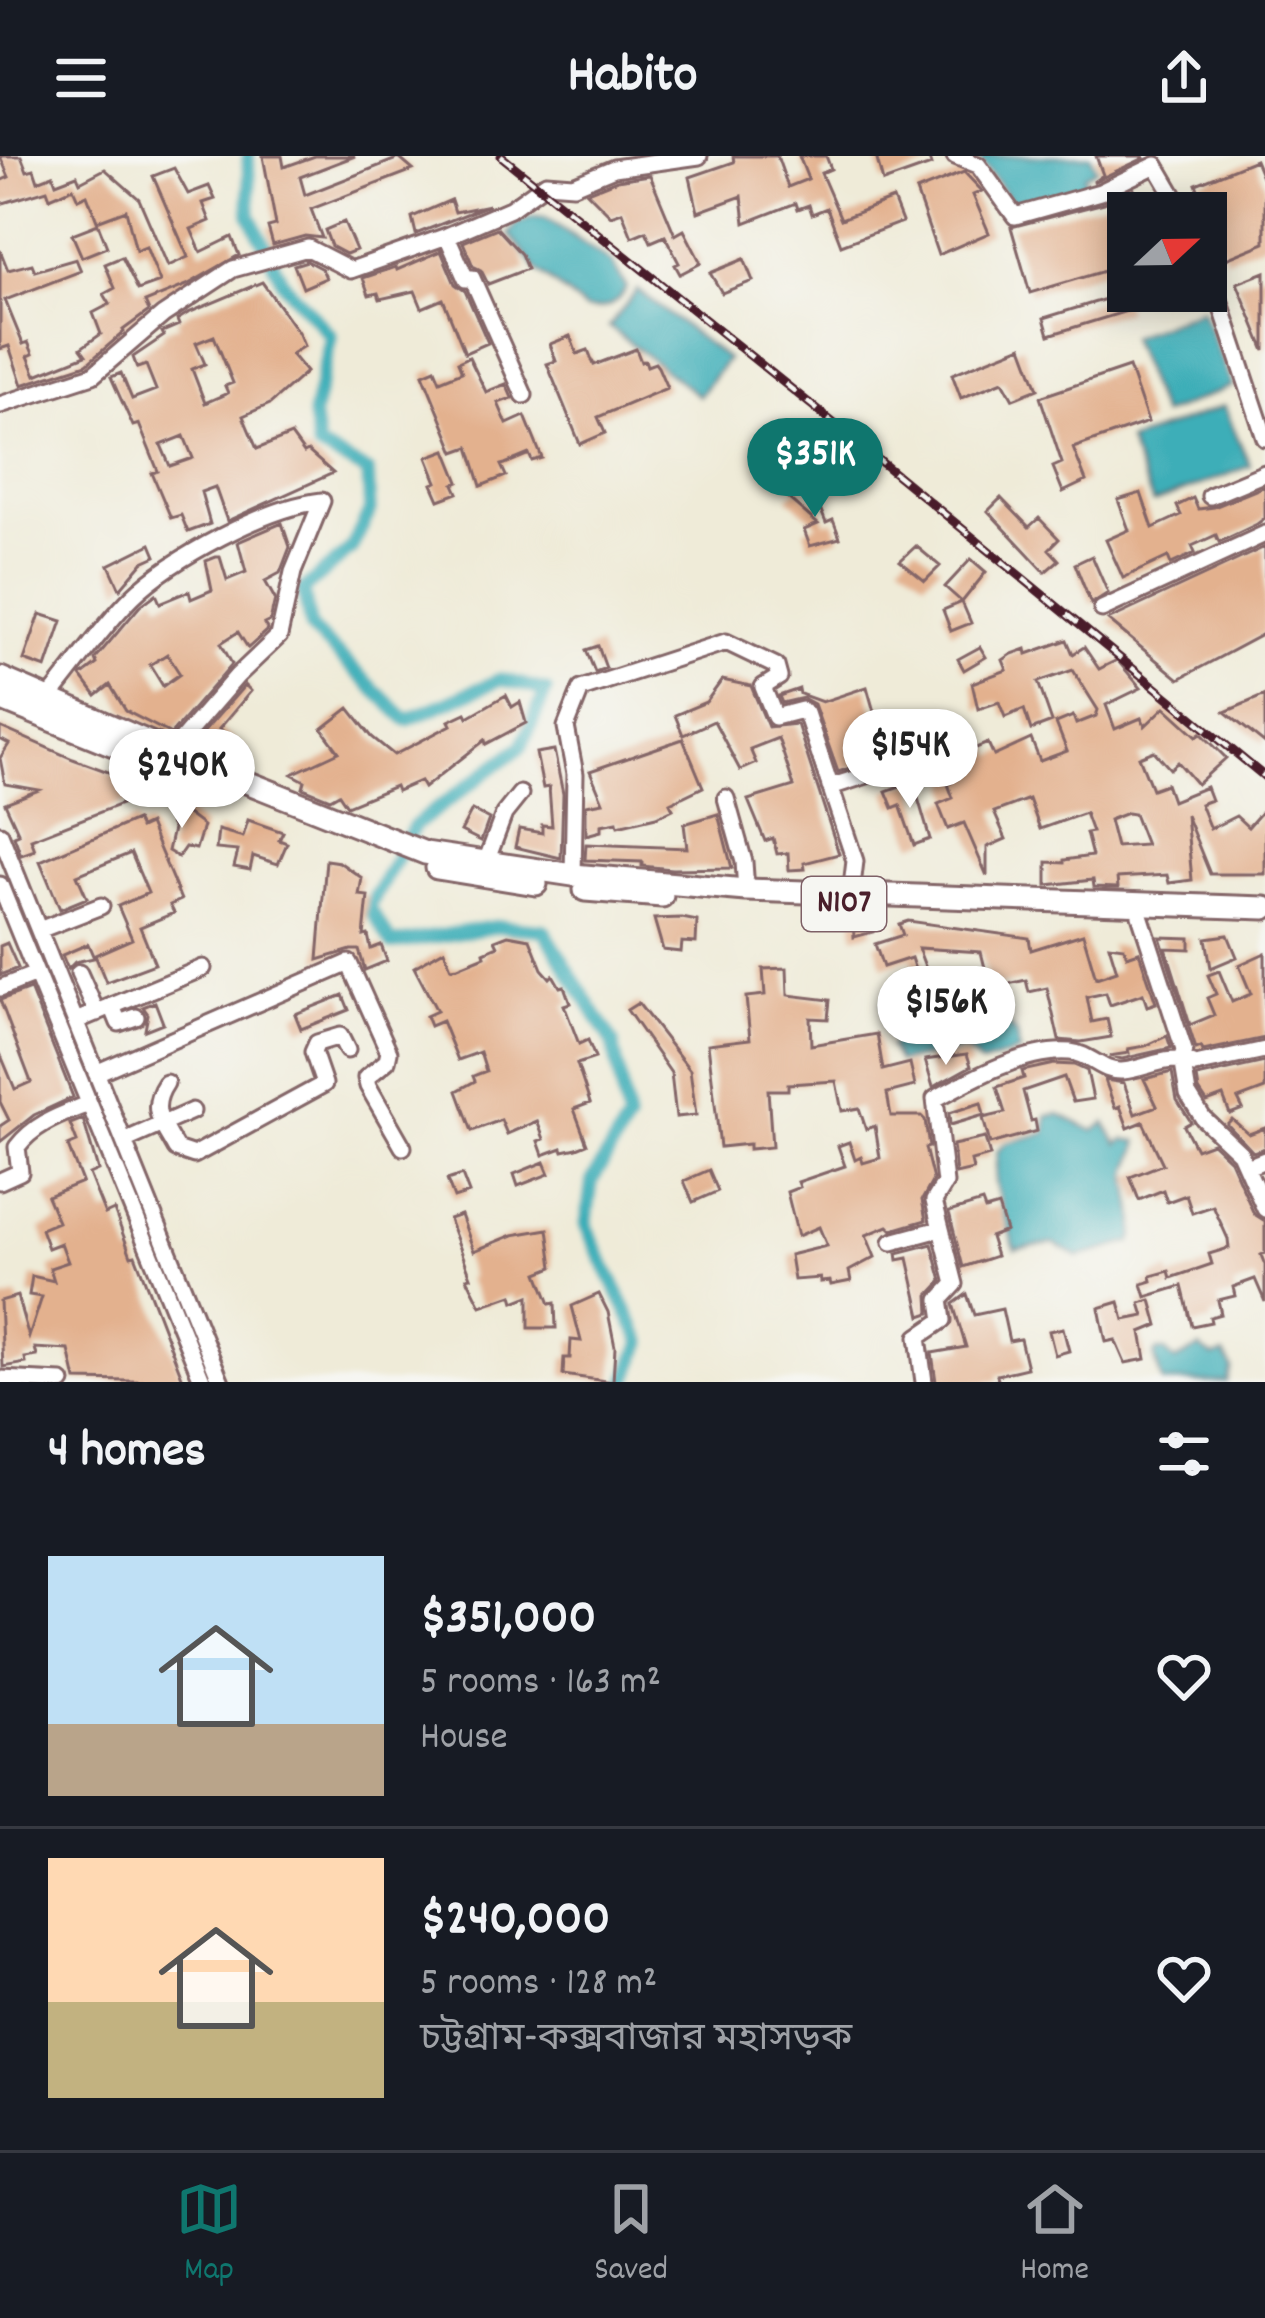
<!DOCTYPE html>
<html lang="en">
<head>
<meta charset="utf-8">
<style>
  body { margin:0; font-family:Dekko,"Noto Sans Bengali",sans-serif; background:#242831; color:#f1f3f6; height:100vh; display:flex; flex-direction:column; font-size:45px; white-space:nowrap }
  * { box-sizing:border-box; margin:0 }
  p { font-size:39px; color:#9ea1a6 }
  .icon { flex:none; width:66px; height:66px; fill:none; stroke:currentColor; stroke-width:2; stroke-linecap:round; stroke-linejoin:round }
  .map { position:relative; height:1226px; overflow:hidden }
  .details { display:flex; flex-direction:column; background:#171b24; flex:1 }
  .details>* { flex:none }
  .needle { width:78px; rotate:68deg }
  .tools { position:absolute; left:1107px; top:36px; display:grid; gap:24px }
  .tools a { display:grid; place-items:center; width:120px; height:120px; border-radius:0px; background:#171b24; box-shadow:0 6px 30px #0003; font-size:60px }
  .price { position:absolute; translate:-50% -102px; padding:0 27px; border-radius:42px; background:#fff; color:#222; font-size:39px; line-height:78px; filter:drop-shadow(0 3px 6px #0008) }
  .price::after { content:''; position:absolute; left:50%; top:72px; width:36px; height:27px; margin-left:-18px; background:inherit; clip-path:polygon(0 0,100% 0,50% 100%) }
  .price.selected { background:#0f766e; color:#fff }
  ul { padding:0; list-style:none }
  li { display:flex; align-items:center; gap:36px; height:300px; padding:0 48px }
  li+li { border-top:3px solid #363941 }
  li span { display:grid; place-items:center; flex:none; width:336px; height:240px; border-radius:0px; color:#555 }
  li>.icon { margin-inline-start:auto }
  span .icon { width:144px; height:144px; fill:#fffc; stroke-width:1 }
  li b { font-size:51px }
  h2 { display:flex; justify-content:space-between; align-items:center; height:144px; padding:0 48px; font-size:51px }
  header { display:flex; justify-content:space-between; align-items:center; height:156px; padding:0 48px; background:#171b24; font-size:54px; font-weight:800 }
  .dock { display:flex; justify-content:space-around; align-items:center; height:168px; border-top:3px solid #363941; background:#171b24; font-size:33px; color:#9ea1a6 }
  .dock a { display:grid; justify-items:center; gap:6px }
  .dock .selected { color:#0f766e }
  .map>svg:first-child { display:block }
  .water { fill:#3eaeb8; stroke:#446672; stroke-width:3 }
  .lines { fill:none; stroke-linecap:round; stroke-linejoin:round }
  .canal { stroke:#3eaeb8; stroke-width:14 }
  .building { fill:#e3b18e; fill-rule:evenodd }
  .minor-casing { stroke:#846668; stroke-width:21 }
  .highway-casing { stroke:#846668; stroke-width:27 }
  .minor { stroke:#fff; stroke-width:15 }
  .highway { stroke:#fff; stroke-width:21 }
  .rail-casing { stroke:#4a1f2b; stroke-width:9 }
  .rail { stroke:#f6f6f2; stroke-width:4.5; stroke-dasharray:14; stroke-linecap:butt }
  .labels { text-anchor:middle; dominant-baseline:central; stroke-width:10; stroke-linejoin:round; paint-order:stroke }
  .shield { fill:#f6f6f2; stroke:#7e6067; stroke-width:3 }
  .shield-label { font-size:33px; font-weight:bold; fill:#4a1f2b }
</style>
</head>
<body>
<header><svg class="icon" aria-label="menu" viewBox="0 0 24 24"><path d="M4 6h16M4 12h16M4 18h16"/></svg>Habito<svg class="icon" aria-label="share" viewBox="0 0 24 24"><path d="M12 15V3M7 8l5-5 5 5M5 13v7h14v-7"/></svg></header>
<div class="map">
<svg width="1265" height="1226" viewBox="0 0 1265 1226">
  <rect width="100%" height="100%" fill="#f6f6f2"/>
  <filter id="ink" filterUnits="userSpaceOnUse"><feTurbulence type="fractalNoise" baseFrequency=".00833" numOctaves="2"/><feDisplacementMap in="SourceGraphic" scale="24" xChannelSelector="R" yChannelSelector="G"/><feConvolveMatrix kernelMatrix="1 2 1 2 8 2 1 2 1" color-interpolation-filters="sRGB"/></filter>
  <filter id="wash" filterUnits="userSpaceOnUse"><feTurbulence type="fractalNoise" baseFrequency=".004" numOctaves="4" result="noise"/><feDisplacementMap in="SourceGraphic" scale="48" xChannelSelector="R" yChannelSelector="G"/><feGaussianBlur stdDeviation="2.7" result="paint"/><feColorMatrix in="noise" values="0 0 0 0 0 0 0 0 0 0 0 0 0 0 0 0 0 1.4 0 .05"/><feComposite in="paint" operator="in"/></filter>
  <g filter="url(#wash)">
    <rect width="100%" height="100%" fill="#efebd8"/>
    <path class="water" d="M977,0H1091L1097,13L1085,19V29L1075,38L1021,51L1015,50Z
      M532,61H545L612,107L626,131C620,148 603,155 585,153L539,116L509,78L517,68Z
      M637,134L727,203L699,240L609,171Z
      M1201,153L1232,230L1161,259L1130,181Z
      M1224,250L1250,310L1153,347L1128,286Z
      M919,836L940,866L997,859L1016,877L1019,896L981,908L967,895L959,894L898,906L890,891L897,881L884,866L882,847L895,839Z
      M1059,958L1094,975L1105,967L1118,988L1124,983L1138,985C1139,1001 1127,1010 1129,1024C1131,1045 1139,1066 1132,1086L1078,1101L1053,1087L1015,1093L995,1028L997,996L1006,987L1046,977L1047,960Z
      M1200,1192L1213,1201L1224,1198L1232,1212L1227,1226H1162L1154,1199L1157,1195H1164L1175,1205Z"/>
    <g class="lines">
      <path class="canal" d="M248,0L250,59L284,128L331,180L313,259L318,291L368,316L370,355L351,393L303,434L311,473L407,564L501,523L546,535L522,590L415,669L369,751L392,788L499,770L544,774L613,887L628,965L592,1025L586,1070L642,1186L626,1226"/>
    </g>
    <g id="blocks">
      <path class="building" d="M0,0H21L27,15L34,13L38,25L53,19L56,27L77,19L80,26L105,13L139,43L168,110L188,101L153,20L174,12L188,38L209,30L215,43L203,47L210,65L191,73L201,96L232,81L239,99L187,129L145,146L149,155L123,174L124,176L87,208L22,229L9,190L0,193V94L8,114L32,108L35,115L76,103L81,115L5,144L23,188L28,186L33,198L28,200L36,219L86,199L81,192L101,178L93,157L110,148L104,138L115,132L105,108L122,101L138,134L160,126L146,91L136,95L126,54L97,65L87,39L78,43L73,32L50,42L47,34L0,48V25L9,21Z
        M263,0H282L284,11L315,0H355L300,21L305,39L399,2L413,14L311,53L322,82L305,80L273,89L268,71L276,69Z
        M733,0H777L788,31L808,23L799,0H826L831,13L821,17L841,63L893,43L902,66L841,89L827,52L812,58L809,49L798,53L796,47L745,67L742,40L698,56L690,21L734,6Z
        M876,0H928L931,9L883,26Z
        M1096,0H1143L1144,2L1093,26L1103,19Z
        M1255,4L1265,28V87L1226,103L1196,28Z
        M964,16L982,35L973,39L989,77L938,99L916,35Z
        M650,19L675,79L684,74L701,107L680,118L675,109L679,107L665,80L651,86L646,75L632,81L622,56L611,60L587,36L617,24Z
        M1134,33L1142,57H1128V108L1030,137L1011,71L1104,47Z
        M451,44L455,56L489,49L416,78L412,61Z
        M344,66L356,94L346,98L331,90L325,74Z
        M98,68L107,91L82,101L72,78Z
        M497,72L521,98L527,113L488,128L481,114L473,110L463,86Z
        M441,95L455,128L465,135L488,187L465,197L443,143L422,152L415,135L380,143L378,137L369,139L363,122L396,111L397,114Z
        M744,103L753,125L722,137L710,117Z
        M307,105L322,113L326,122L303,132L294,109Z
        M1265,116V195L1237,127Z
        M262,126L298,176L304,190L291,198L306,216L270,248L243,260L257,293L291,279L304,297L308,295L333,317L227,365L215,331L201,336L210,368L188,376L181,359L171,362L152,317L158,315L139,268L133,270L111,221L121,217L132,243L156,234L146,209L137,212L133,201L164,180L162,176L179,169L177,164L188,157ZM214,180L233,227L225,230L228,237L205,247L192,213L205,208L196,187ZM184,280L193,302L170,310L161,289Z
        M1122,138L1127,155L1049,179L1044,162Z
        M570,180L577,198L588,194L594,209L636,193L641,206L645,204L647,210L655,207L658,211L667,232L598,261L605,277L580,288L547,208L556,205L550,188Z
        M1022,190L1038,233L1013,243L1003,225L961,242L952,218Z
        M469,201L486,236L506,228L512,242L498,247L507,268L525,260L542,302L532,305L529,298L505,308L501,309L506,320L481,330L469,291L455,296L423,218L435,213L440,225L462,216L458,206Z
        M1129,211L1148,266L1073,292L1086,325L1063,336L1053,311L1062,307L1040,241Z
        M446,294L459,326L454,328L458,337L439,344L432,328L437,326L427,301Z
        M1265,330V362L1257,368L1219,386L1216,379L1192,390L1195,397L1171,408L1168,401L1123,422L1106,384L1129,374L1118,344L1141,337L1153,372L1181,359L1177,350L1193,342L1198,353L1214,351Z
        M797,332L820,352L826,367L833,364L840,382L810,390L804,374L818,368L788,342Z
        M1001,342L1029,371L1039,362L1059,383L1049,393L1059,404L1045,416L988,355Z
        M282,367L290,391L280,417L265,425L275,443L270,465L264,468L268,474L248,492L238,476L221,487L232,508L171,578L126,555L110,529L96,540L81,520L97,508L95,503L140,450L156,438L160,447L189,435L191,443L212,434L206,405L216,401H220L227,424L246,416L238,386ZM167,498L180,518L163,530L150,509Z
        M151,388L156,400L143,406L120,433L109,409Z
        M916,390L940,410L925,425L900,405Z
        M1265,391V477L1179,523L1108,464Z
        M1092,400L1108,437L1091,448L1075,408Z
        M971,403L986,416L962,446L945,431Z
        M962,446L971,467L951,475L943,454Z
        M40,458L62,465L46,512L24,504Z
        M1067,484L1073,498L1084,491L1099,513L1117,504L1141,532L1106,549L1115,573L1141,562L1145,570L1165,551L1197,580L1201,577L1226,602L1197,628L1178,606L1170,613L1154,595L1139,601L1152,633L1166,628L1172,645L1206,631L1211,644L1200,648L1210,673L1236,660L1248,671L1265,652V718H1210L1186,659L1192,724L1169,727L1167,719L1117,722L1118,732L1094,731L1093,724L1047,729V706L1064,707V704L1092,700L1086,677L1092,676L1085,657L1040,673L1029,643L994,656L1006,683L987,691V720L964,667L948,673L938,648L953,642L948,628L952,626L929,568L950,560L964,597L988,587L994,600L1031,583L1040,605L1067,595L1056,567L1073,560L1076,568L1096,560L1098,554L1073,514L1038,526L1052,566L1031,574L1024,553L1005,561L999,546L978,553L972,527L1007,514L1003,504L1012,498L1026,493L1027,498ZM1127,657L1134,658L1146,689L1116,691L1109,664Z
        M598,490L606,512L595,516L586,494Z
        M980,491L986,501L964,514L958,503Z
        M722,524L751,530L768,571L797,568L839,698L804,707L805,713L789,714L788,697L777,698L773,682L765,685L748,644L794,630L778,582L750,593L756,607L740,614L714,565L683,579L675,559L706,546Z
        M245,529L251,535L219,573L246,593L242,608L195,586Z
        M867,531L882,584L911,573L918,590L838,616L814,548L803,542L782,547L779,540L799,533L800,538L822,546Z
        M506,539L512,551L520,546L526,567L486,588L485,584L424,632L420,625L397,635L395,630L347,650L339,638L330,643L303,632L305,625L292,618L339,596L322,573L349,552L372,581L394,599L451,569L449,565L466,557L468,561Z
        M1265,539V588L1225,556Z
        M0,571L73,603L119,620L124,619L134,643L31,683L35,694L21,699L14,680L19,678L5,647L39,634L5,628L0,602L9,588L0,583Z
        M683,583L703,631L670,647L673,653L656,661L618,670L617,666L601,669V675L586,679V649L603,646L590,615Z
        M554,594L563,638L561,702L515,691L519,673L542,677V669L552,670L549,631L543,632L536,597Z
        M913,625L930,683L914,689L900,649L893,652L886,635Z
        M175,649L203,670L196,693L185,691L178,701L168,695L173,673L163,654Z
        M472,654L489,663L481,685L461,675Z
        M718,658L732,712L672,713L642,710V706L585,704L586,688L687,692L684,668Z
        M136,664L140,672L149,668L181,744L170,749L174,757L140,771L155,808L106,826L95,799L132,783L118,750L148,737L131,697L77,719L87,742L60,753L40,705Z
        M248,664L283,676L279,684L287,687L278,708L253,700L250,714L234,711L238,695L216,693L218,674L243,681Z
        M326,704L339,706L362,722L359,739L368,740L364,780L368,779L371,793L381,789L387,805L365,814L359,794H351L318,804Z
        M682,762L697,765L696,787L682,786L681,796L663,794L654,763Z
        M871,763L873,776L854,781L853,764Z
        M908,765L1029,782L1031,794L1083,778L1096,822L1117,815L1109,789L1124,791L1127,800L1139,796L1156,847L1147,850L1143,838L1110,849L1106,837L1087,841L1092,866L1107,863L1111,881L1081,886L1059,884L1047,832L1029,836L1026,824L990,832L981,796L918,792L926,813L916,817L911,802L883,811L875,788L903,779L899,768Z
        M508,779L530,783L542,813L550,822L553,819L560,831L564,830L570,847L564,849L579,888L588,884L595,902L577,908L590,947L574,953L587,988L577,992L563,995L562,992L543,999L538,985L544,983L537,965L507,978L501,964L472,975L457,935L475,925L473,920L486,915L480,896L458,904L442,865L430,870L426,860L437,855L414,811L444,794L451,812L458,811L485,800L484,796L498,790L495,784Z
        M1228,779L1237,801L1211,812L1206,782Z
        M1160,781L1190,782V793L1166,792L1190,869L1214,859L1207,842L1216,838L1208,819L1219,815L1232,846L1251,838L1239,809L1265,797V882L1203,895L1201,891L1196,893Z
        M7,787L18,812L0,819V790Z
        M88,788L94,802L75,806L68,813L62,799Z
        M787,812L788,839L830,844L828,863L810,862L811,889L877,878L883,914L910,907L915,930L887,937L891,960H921L925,964L929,991L925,992L933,1024L922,1044L926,1064L892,1074L888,1070L866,1079L875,1101L849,1115L851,1125L831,1129L830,1125L820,1126V1122L794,1124L790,1099L827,1090L819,1071L798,1080L787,1036L800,1031L798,1026L845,1010L838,990L849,986L855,1004L861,1001L863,1007L880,1002L875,970L866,973L859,952L842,955L836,925L788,928V934H768L772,991L749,993V988L720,991L708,888L750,883L746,841L765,839L763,813Z
        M30,833L73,941L34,959L0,986V970L9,964L0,946V897L15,933L31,926L0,844Z
        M343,839L349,854L301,873L295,858Z
        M155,846L163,867L145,874L148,858L143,851Z
        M638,847L690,914L696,959L676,961L671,917L627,854Z
        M1167,880L1171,892L1122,903L1109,900L1129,897L1128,893L1145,890Z
        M967,898L971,910L933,931L925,904Z
        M1265,906V933L1238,943L1243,953L1230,958L1223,940L1207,946L1199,934L1197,921Z
        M1054,908L1074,909L1087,915L1093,943L1073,946L1064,921L1023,935L1031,965L1035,964L1037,975L990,988L983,962L1005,957L997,931L1024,922L1022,915Z
        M1172,916L1177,944L1191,966L1184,970L1196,993L1212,987L1230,1004L1254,1058L1265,1065V1097L1261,1099L1265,1109V1146L1255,1123L1233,1131L1235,1140L1218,1144L1221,1158L1210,1161L1211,1166L1192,1170L1182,1130L1146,1141L1142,1128L1152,1125L1151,1120L1169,1115L1171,1122L1212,1108L1209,1098L1229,1092L1228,1083L1213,1050L1192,1057L1186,1039L1167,1046L1163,1034L1139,1044L1130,1021L1163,1008L1143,966L1128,972L1120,950L1115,952L1105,924L1124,927L1135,958L1157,950L1144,923Z
        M981,947L984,959L950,969L949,957Z
        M83,963L98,1014L89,1018L105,1058L114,1054L131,1100L135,1099L184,1226L76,1224L69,1194L35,1192L37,1200L25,1202L26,1207L3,1211L0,1145L17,1140L29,1181L42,1141L29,1139L32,1120L54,1125L50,1112L68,1106L61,1087L48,1092L41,1073L58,1066L47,1040L82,1026L68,990L77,986L70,968Z
        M1232,963L1249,978L1265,972V992L1253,996L1227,968Z
        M985,982L990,1000L971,1005L973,1014L956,1018L953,989Z
        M544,1006L549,1018L518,1030L514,1018Z
        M709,1014L718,1035L693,1046L684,1025Z
        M462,1019L469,1037L454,1042L447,1024Z
        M982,1046L985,1054L998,1050L1006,1075L990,1081L996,1100L963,1111L949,1056Z
        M461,1059L474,1095L513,1079L548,1073L553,1111L538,1117L550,1148L555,1147L556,1172H529V1140L514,1146L512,1139L481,1150L467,1122L471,1121L449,1063Z
        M932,1088L942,1125L929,1139L930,1157L921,1160L908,1102L898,1104L897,1097Z
        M599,1138L608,1156L615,1191L613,1226L563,1219L564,1202H570L571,1184L581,1185L572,1150Z
        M967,1138L974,1159L1002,1153L1009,1185L1020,1183L1027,1212L997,1219L998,1224L987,1226H936L932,1197L966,1191L953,1148Z
        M1151,1144L1158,1169L1141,1176L1146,1203L1125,1207L1115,1184L1106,1186L1099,1152L1119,1146L1124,1164L1144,1160L1140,1147Z
        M1063,1172L1069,1195L1055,1199L1049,1175Z"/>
    </g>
  </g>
  <g filter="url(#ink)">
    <use href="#blocks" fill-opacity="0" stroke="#846668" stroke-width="3"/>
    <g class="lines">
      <defs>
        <path id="minor" d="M955,0L978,9L1015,60L1100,36L1156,9L1184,57
          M447,80L510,53L546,27L573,29L614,12L699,0
          M1206,104L1265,282
          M0,249L93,219L163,159L233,113L308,92L351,114L447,80L466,123L472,122L524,239
          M1210,340L1265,317
          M1102,453L1265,378
          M49,542C76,509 102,471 132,441C172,402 267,351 322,345L293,416L279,480L237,520L171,596
          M830,631L931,598
          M726,642L744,706L746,734
          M0,678L221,1226
          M486,706L504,658L520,638
          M573,719L575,618L566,571L581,533L726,486L776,510L779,521L763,531L775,561L802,554L806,557L855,705L851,738
          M0,729L203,1226
          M1140,759L1184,894L1182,902L1188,938L1203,962L1240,997L1265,1053
          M39,774L101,750
          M79,817L97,857
          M0,832L36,818
          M112,850L119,867L136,861
          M76,865L203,812
          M96,917L349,807L389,896L387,905L366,922L368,930L403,991
          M166,927C148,954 162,967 176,993L194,999L324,928L313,896L317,887L340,880L347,894
          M124,985L192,955
          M1247,1011L1265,1004
          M0,1025L20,1016L17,991C35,967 61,959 88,948
          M892,1086L940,1073
          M0,1223L62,1226
          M924,1226L918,1181L943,1164L940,1144L955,1128L934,1045L945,1027L935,943C971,923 1027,892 1070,896C1091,898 1101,916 1122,915C1148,913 1170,896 1195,909L1265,894"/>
        <path id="highway" d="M0,522L171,596L425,697L573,719L746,734L1265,752
          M0,543L183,617
          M437,712L536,728
          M585,734L662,740"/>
      </defs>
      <use href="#minor" class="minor-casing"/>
      <use href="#highway" class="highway-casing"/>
      <use href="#minor" class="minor"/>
      <use href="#highway" class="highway"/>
      <defs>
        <path id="rail" d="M501,0L814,251L1265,621"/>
      </defs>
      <use href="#rail" class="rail-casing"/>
      <use href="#rail" class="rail"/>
    </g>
  </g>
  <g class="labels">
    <rect class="shield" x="802" y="721" width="84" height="54" rx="9"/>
    <g class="shield-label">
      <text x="844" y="748">N107</text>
    </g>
  </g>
</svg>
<div class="tools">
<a><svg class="needle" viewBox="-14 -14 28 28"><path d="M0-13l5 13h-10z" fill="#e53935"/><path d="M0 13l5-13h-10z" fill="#9ea1a6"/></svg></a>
</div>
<b class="price selected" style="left:815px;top:364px">$351K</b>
<b class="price" style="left:910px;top:655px">$154K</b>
<b class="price" style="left:182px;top:675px">$240K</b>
<b class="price" style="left:946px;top:912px">$156K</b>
</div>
<section class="details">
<h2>4 homes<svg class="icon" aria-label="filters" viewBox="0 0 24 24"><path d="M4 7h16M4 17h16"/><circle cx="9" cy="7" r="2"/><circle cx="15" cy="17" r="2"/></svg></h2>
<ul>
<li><span style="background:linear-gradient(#bfe0f5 70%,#b9a48a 0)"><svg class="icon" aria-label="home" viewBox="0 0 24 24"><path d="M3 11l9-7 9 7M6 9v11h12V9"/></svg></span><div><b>$351,000</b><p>5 rooms · 163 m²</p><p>House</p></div><svg class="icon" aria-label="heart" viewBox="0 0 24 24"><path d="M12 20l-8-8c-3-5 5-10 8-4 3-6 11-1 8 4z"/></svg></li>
<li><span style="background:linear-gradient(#ffd9b3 60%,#c2b280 0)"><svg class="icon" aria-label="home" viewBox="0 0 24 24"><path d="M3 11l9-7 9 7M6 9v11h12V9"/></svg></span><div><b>$240,000</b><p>5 rooms · 128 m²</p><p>চট্টগ্রাম-কক্সবাজার মহাসড়ক</p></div><svg class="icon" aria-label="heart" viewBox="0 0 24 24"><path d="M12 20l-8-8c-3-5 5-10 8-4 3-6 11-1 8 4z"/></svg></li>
</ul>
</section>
<nav class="dock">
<a class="selected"><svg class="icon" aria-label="map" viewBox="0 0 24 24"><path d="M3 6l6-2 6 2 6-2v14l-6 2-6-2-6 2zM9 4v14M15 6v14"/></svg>Map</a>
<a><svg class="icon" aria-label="saved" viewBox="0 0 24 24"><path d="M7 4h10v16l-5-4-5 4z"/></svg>Saved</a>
<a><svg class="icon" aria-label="home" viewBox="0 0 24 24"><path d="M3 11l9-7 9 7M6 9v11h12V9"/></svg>Home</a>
</nav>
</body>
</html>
